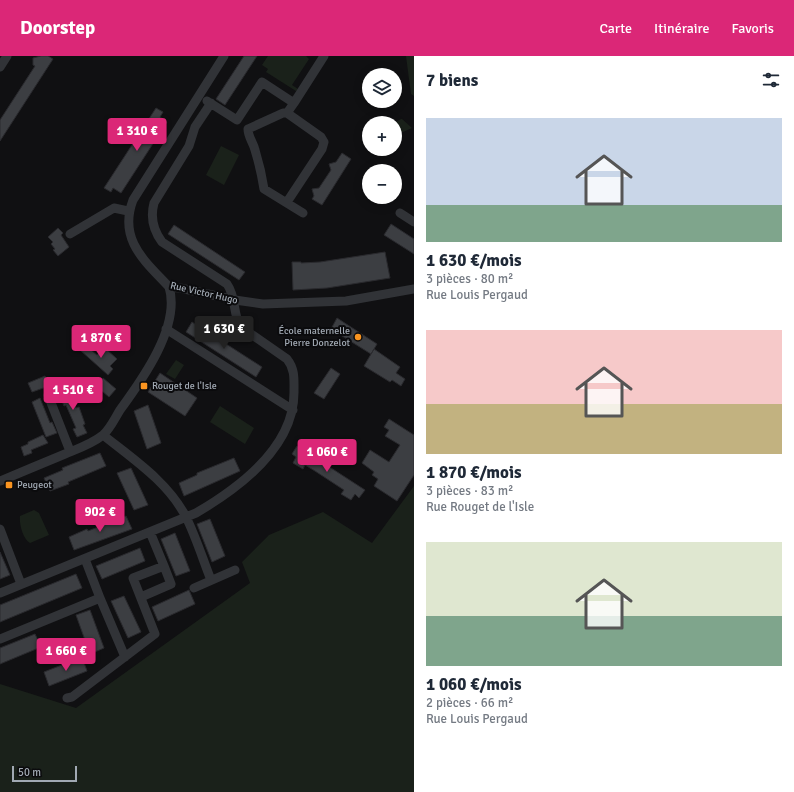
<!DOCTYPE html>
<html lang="fr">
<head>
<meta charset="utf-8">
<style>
  body { margin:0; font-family:Signika,sans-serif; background:#f6f6f7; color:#1f2937; height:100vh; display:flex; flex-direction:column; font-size:15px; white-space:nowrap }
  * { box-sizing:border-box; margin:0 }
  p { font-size:13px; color:#747a83 }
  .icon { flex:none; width:22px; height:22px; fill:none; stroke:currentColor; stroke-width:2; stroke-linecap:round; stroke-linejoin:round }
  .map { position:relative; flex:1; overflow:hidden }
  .sheet { display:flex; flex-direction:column; background:#fff; width:380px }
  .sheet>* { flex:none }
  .tools { position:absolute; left:362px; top:12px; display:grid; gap:8px }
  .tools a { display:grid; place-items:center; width:40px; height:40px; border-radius:50%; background:#fff; box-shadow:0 2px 10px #0003; font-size:20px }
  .scale { position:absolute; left:12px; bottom:10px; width:65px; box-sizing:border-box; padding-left:4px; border:2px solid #a1a9b3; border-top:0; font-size:11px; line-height:14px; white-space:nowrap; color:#a1a9b3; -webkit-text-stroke:3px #0b0b0d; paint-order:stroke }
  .price { position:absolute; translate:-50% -34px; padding:0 9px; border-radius:4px; background:#db2777; color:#fff; font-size:13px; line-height:26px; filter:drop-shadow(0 1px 2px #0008) }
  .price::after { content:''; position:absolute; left:50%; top:24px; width:12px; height:9px; margin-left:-6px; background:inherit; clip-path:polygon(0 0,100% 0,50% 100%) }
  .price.current { background:#222; color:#fff }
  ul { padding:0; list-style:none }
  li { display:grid; align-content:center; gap:8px; height:212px; padding:0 12px }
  li span { display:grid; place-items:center; height:124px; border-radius:0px; color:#555 }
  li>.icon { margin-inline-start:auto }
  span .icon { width:72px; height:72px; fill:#fffc; stroke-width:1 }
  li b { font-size:17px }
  h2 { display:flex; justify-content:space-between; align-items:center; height:48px; padding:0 12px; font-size:17px }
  header { display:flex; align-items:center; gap:24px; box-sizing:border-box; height:56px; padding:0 20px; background:#db2777; color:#fff }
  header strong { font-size:19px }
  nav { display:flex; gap:22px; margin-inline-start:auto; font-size:14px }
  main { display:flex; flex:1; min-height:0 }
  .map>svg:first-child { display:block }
  .green { fill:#1a211a }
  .building { fill:#3c3e42; stroke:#2a2a2e }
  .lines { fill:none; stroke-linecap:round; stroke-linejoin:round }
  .minor { stroke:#313337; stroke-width:9 }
  .poi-dot { fill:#f99420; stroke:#0b0b0d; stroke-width:1.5 }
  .labels { text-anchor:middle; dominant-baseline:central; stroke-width:4; stroke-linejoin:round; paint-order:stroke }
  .street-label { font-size:10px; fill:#a1a9b3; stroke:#0b0b0d }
  .poi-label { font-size:10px; fill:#a1a9b3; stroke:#0b0b0d; text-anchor:start }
</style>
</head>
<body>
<header>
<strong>Doorstep</strong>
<nav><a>Carte</a><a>Itinéraire</a><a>Favoris</a></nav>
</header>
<main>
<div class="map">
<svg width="414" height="736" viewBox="0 0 414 736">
  <rect width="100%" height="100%" fill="#101012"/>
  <path class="green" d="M268,0H306L309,3L292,29L298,33L296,35L266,16L268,13L262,9Z
    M406,0H414V40L411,38Z
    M401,63H402L412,72L403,76L397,75L395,72L396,66Z
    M221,90L239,99L224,129L206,119Z
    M176,304L184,309L175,323L166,318Z
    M220,350L254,372L245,388L210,366Z
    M414,430V736H0V628L76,652L250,527L242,506L269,479L323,456L372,487Z
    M34,454L39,457L49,479L30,487C23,483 19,468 20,460Z"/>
  <path class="building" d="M41,0H48L53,3L0,85V64L35,10L33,9V2Z
    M244,0H257L225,49L216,43Z
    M156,52L163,56L160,61L167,66L121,137L113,132L111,136L104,132Z
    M342,97L351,103L322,149L312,143L314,140L312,133L319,132L331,114L329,108L336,106Z
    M391,168L414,183V198L384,179Z
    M174,169L245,216L239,224L168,178Z
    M58,172L63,177L61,179L69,191L58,200L53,194L55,193L51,188L53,186L48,181Z
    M385,196L390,222L327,232L293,234L292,206H301V207L320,206Z
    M337,262L377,288L371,298L331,273Z
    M192,266L262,311L256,321L186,276Z
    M85,289L97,299L104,291L117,303L110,310L113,313L108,319L80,294Z
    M374,293L400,311L396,317L405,323L401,330L392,324L390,326L364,310Z
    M331,312L340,318L324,343L314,337Z
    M160,317L197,342L185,360L148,336Z
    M45,320L49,330L32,336L28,327Z
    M103,322L116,333L109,341L96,330Z
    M67,329L76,352L79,351L85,368L83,369L87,377L77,381L73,373L76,372L66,349L64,350L57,333Z
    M40,342L50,367L52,366L57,377L46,381L32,346Z
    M148,349L161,387L147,393L134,355Z
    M389,363L414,379V419L397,445L374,430L378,423L372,419L374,416L362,407L370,394L389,406L400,389L385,380L389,374L384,371Z
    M43,379L48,387L31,394L32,397L24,400L21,391L28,388V386Z
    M297,390L365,434L359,442L355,438L351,444L341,438L344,434L315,415L305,409L303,413L293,407L296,401L292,398Z
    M100,397L106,410L68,426L69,428L50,435L44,422L63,414L62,412Z
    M234,402L240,415L184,440L179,427L197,419V417Z
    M131,412L148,449L134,454L117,417Z
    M126,460L132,473L74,494L69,481L87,473L88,475Z
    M210,463L225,500L212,506L197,468Z
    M175,477L190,515L176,520L161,483Z
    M140,492L145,505L102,523L96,510Z
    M0,496L10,519L0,523Z
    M76,518L82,532L0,566V549Z
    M189,534L195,548L158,565L152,551Z
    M124,540L141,576L128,582L111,545Z
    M90,554L104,592L90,598L76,559Z
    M35,578L41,591L0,608V592Z
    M82,601L87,615L49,630L44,616Z"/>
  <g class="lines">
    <path class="minor" d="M224,0L133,144C118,184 145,205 169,231L180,232L235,244L263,248L346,245L414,233
      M0,11L7,0
      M207,45L237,64L262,26L294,47L324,0
      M248,73C248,81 253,86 255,94C259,107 262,120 264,133L303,157
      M248,73L283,57H287
      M287,146L322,93L324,86L321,81L287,57L294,47
      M400,157L414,166
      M70,178L114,152L128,155
      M166,273L293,354
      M48,339L70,395
      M103,379C133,403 168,426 186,461C196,481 203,504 211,524
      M0,425C22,416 43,407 65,398C77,393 92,388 103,379C110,373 115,362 120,354C142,324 181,270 169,231
      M0,473L21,528
      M194,532L235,514
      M0,537L196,457C239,432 295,390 294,335C294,323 295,313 287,303L241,271C232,258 237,242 227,228L162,186C153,174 150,162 154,147L189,90L195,71L211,47
      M141,541L171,528L164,510
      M100,542L125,601
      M0,583L100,542L85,503
      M67,642L72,641L155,578L133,522L164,510L150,476"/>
  </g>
  <g class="poi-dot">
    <circle cx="358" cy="281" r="4"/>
    <rect x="140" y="326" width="8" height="8" rx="2"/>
    <rect x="5" y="425" width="8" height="8" rx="2"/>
  </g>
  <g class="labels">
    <g class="street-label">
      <text transform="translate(204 237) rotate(13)">Rue Victor Hugo</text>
    </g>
    <g class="poi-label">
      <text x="350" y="275" text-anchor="end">École maternelle<tspan x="350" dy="12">Pierre Donzelot</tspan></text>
      <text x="152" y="330">Rouget de l'Isle</text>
      <text x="17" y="429">Peugeot</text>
    </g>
  </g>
</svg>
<div class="tools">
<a><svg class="icon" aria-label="layers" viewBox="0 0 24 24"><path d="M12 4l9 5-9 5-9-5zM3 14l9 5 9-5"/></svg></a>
<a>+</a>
<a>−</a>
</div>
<div class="scale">50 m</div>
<b class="price" style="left:137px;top:96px">1 310 €</b>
<b class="price current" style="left:224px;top:294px">1 630 €</b>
<b class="price" style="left:101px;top:303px">1 870 €</b>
<b class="price" style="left:73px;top:355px">1 510 €</b>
<b class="price" style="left:327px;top:417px">1 060 €</b>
<b class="price" style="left:100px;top:477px">902 €</b>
<b class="price" style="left:66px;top:616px">1 660 €</b>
</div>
<section class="sheet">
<h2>7 biens<svg class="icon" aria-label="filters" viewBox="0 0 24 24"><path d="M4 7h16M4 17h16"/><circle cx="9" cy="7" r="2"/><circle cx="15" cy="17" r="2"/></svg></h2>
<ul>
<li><span style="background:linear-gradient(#c9d6e8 70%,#7fa58c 0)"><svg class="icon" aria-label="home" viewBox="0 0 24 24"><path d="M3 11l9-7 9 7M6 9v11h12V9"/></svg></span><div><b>1 630 €/mois</b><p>3 pièces · 80 m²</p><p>Rue Louis Pergaud</p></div></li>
<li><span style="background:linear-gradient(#f6c9c9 60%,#c2b280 0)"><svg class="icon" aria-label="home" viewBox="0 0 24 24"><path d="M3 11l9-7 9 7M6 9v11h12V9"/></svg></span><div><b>1 870 €/mois</b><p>3 pièces · 83 m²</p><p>Rue Rouget de l'Isle</p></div></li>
<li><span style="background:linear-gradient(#dfe7d0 60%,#7fa58c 0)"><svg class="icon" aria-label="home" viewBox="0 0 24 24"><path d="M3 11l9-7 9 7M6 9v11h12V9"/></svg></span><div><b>1 060 €/mois</b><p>2 pièces · 66 m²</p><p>Rue Louis Pergaud</p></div></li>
</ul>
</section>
</main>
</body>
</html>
